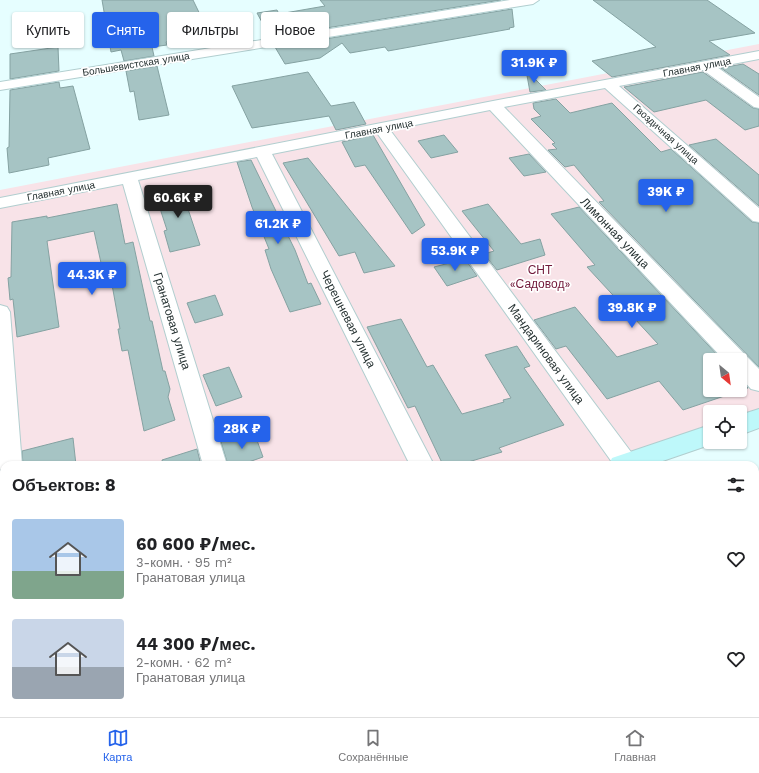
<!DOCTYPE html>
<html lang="ru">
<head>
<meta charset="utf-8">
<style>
  body { margin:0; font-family:"Work Sans",sans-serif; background:#f6f6f6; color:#202124; height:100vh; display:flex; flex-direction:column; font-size:15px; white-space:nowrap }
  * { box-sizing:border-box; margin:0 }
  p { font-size:13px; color:#757577 }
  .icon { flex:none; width:22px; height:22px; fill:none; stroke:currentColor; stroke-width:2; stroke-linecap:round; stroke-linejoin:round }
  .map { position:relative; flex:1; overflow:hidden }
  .panel { position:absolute; left:0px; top:461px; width:759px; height:256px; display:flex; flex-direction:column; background:#fff; border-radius:12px 12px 0 0; box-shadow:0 1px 3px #0004 }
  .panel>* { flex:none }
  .guide { position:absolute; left:12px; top:12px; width:400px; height:36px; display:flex; gap:8px }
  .needle { width:26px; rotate:151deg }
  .tools { position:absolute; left:703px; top:353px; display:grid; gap:8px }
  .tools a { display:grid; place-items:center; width:44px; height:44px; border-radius:4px; background:#fff; box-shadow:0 1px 3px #0004; font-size:20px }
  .price { position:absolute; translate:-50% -34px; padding:0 9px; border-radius:4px; background:#2563eb; color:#fff; font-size:13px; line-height:26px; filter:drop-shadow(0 1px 2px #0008) }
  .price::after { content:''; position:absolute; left:50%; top:24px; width:12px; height:9px; margin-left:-6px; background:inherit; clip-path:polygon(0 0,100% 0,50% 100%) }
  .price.on { background:#222; color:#fff }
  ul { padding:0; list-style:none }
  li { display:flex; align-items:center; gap:12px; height:100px; padding:0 12px }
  li span { display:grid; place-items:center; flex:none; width:112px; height:80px; border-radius:4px; color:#555 }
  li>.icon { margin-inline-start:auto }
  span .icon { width:48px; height:48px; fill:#fffc; stroke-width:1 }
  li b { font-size:17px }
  h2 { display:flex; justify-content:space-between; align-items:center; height:48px; padding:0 12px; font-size:17px }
  .pill { padding:0 14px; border-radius:4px; background:#fff; box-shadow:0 1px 3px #0004; font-size:14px; line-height:36px }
  .pill.on { background:#2563eb; color:#fff }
  .menu { display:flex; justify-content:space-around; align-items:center; height:56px; border-top:1px solid #e0e0e0; background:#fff; font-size:11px; color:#757577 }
  .menu a { display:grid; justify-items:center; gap:2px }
  .menu .on { color:#2563eb }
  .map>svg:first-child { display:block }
  .green { fill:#f8e3e8; fill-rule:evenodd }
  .building { fill:#a6c4c4; stroke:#85a2a2 }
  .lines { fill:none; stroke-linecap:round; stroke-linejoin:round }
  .lane-casing { stroke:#b1cecf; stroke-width:2 }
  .street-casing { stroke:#b1cecf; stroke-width:2 }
  .secondary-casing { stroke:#b1cecf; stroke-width:2 }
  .lane { fill:#fff; fill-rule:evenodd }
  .street { fill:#fff; fill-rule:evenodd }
  .secondary { fill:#bef8fa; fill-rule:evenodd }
  .labels { text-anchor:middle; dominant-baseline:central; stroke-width:3.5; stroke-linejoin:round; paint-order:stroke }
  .far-street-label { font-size:10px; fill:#253131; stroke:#fff }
  .street-label { font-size:12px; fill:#253131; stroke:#fff }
  .park-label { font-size:12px; fill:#71193a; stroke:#fff }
</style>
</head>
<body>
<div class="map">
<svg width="759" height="717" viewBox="0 0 759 717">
  <rect width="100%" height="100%" fill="#e6feff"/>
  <path class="green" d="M759,44V418L740,424V412H710V434L613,465H4V662L0,663V190ZM710,360H740V390H710Z"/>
  <path class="building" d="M102,0H193L210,35L166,42L167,45L152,47L154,56L124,61L121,50L111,52Z
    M320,0H501L270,37L257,13L277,10L279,14L325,6Z
    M593,0H707L755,33L709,41L730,55L612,77L592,61L656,47Z
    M512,9L514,27L509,28L510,29L388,51L385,47L350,53L342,43L320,58L285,64L275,47Z
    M58,47L59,71L10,79V54Z
    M743,64L759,74V95L721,68Z
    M157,66L169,115L139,120L134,91L130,92L126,71Z
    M526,70L546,90L530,92Z
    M308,72L331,106L354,102L366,124L336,130L329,116L252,128L232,86Z
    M703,72L753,108L759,109V126L745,130L706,100L654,112L624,87Z
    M59,82L60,88L73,86L90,149L48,158L49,165L9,173L7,148L9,147L10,90Z
    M556,99L570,113L612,103L661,152L671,149L752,222L759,223V367L599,202L604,201L574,165L565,167L548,150L557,149L552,144L555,143L531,119L541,116L534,109L533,103Z
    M373,135L425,225L412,234L365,165L355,167L342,142Z
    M444,135L458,152L431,158L418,141Z
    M716,139L759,175V206L689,145Z
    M529,154L546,172L524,176L509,158Z
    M308,158L395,266L364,273L355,252L339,256L283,163Z
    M251,160L295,250L308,284L311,283L321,304L290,312L271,269L265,250L269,249L252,207L237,162Z
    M186,186L193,204L187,206L200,245L170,252L164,231L167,230L155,193Z
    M117,204L125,244L133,242L150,321H152L163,371H165L170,389L168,397L175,420L144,431L128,350L122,351L118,329H120L111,279L105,281L94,231L47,241L59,327L17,337L13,299L10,300L8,278L11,277L12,222L47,216V218Z
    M488,204L521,244L540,239L545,255L497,270L484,254L494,251L462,211Z
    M579,207L722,360H710V390H740V379L748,388L683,410L659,381L607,399L566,346L556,349L534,320L575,307L617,357L658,344L587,267L595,265L551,214Z
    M465,259L477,276L447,286L434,267Z
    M215,295L223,315L195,323L187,303Z
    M401,319L427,367L433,365L462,414L504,402L503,400L511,398L485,355L517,346L530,366L524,368L564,425L499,448L502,452L458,465H443L415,406L408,408L367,327Z
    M229,367L242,397L216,406L203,375Z
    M254,432L263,457L240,465H228L221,442Z
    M73,438L76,465H23L22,451Z
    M197,449L201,465H163L162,460Z"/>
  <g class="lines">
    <defs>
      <path id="lane" d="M164,713H187L185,717H162Z"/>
      <path id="street" d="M510,0H539L533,4L0,90V82Z
        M759,51V59L717,67L759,97V108L754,107L703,70L619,86L759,208V222L753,221L605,88L504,107L759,369V391L751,389L740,377V360H724L490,110L390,130L634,456L638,463L637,465H614L377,133L272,154L434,465H410L257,157L138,180L227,465H203L123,184L0,208V198L493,101Z
        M0,305L7,307L10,312L22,465H4V473L0,469Z
        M755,633L759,635V665L755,663Z"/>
      <path id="secondary" d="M759,409V428L740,435V415Z
        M710,425V442H718L651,465H609L612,458Z
        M4,657V687L0,689V659Z"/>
    </defs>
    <use href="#lane" class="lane-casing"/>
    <use href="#street" class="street-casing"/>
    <use href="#secondary" class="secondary-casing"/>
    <use href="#lane" class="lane"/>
    <use href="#street" class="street"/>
    <use href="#secondary" class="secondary"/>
  </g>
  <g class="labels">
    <g class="far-street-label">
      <text transform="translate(136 64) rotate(-9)">Большевистская улица</text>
      <text transform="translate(697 67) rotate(-11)">Главная улица</text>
      <text transform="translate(379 129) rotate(-11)">Главная улица</text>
      <text transform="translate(666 134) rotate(42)">Гвоздичная улица</text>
      <text transform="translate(61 191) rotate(-11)">Главная улица</text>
    </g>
    <g class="street-label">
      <text transform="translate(615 233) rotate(46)">Лимонная улица</text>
      <text transform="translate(348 319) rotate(63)">Черешневая улица</text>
      <text transform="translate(172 321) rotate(73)">Гранатовая улица</text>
      <text transform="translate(546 354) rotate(54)">Мандариновая улица</text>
    </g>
    <g class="park-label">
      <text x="540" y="270">СНТ<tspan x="540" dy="14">«Садовод»</tspan></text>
    </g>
  </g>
</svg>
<div class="tools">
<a><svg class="needle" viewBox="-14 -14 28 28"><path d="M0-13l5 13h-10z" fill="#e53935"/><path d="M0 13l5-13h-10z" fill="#757577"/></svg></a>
<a><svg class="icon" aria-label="locate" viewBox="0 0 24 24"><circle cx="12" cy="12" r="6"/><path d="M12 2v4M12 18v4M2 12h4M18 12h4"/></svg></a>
</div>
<b class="price" style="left:534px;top:84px">31.9K ₽</b>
<b class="price" style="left:666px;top:213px">39K ₽</b>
<b class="price on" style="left:178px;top:219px">60.6K ₽</b>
<b class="price" style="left:278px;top:245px">61.2K ₽</b>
<b class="price" style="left:455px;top:272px">53.9K ₽</b>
<b class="price" style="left:92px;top:296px">44.3K ₽</b>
<b class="price" style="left:632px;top:329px">39.8K ₽</b>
<b class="price" style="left:242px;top:450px">28K ₽</b>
<div class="guide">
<a class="pill">Купить</a>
<a class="pill on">Снять</a>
<a class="pill">Фильтры</a>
<a class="pill">Новое</a>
</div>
<section class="panel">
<h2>Объектов: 8<svg class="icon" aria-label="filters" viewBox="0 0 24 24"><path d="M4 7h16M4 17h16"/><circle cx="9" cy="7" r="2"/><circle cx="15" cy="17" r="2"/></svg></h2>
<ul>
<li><span style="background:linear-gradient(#a9c7e8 65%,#7fa58c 0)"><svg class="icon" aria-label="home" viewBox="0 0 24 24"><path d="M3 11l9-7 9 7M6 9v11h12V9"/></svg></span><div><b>60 600 ₽/мес.</b><p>3-комн. · 95 m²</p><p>Гранатовая улица</p></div><svg class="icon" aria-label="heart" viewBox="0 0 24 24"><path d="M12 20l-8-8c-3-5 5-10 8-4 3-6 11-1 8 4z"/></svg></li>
<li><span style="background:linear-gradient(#c9d6e8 60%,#9aa5b1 0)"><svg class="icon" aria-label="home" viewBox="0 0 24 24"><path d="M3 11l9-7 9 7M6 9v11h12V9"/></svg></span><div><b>44 300 ₽/мес.</b><p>2-комн. · 62 m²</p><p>Гранатовая улица</p></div><svg class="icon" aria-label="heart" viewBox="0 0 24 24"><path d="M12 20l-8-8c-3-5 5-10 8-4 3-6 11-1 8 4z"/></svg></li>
</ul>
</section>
</div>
<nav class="menu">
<a class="on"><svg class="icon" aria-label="map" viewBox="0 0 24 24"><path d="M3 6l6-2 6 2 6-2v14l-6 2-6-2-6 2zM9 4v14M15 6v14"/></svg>Карта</a>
<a><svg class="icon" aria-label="saved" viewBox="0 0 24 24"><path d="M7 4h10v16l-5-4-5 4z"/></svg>Сохранённые</a>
<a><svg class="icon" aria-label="home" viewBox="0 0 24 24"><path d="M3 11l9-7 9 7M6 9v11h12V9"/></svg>Главная</a>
</nav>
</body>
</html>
